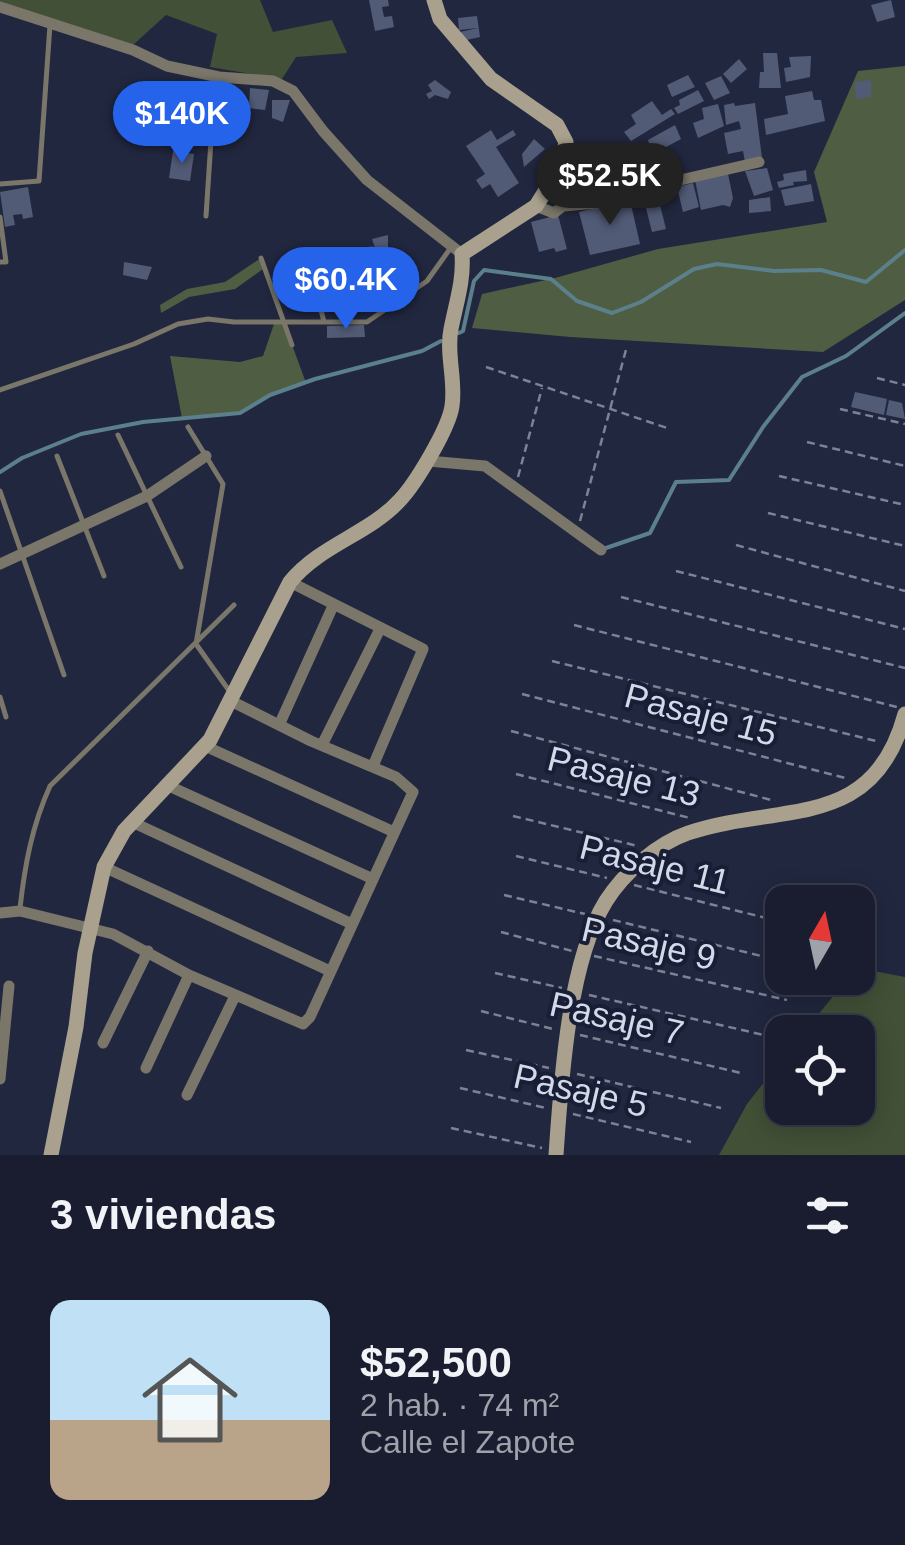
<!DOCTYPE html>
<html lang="es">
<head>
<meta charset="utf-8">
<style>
  body { margin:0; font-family:Arial,sans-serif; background:#262a3b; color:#f1f3f6; height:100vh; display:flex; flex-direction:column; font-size:38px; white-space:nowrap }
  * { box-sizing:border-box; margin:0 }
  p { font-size:32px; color:#9fa2aa }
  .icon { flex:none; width:55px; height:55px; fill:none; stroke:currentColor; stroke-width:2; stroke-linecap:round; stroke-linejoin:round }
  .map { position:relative; height:1155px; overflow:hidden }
  .sheet { display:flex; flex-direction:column; background:#191d2f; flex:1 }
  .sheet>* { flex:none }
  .needle { width:65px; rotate:9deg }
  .buttons { position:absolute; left:765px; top:885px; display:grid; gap:20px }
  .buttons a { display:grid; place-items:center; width:110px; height:110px; border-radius:20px; background:#191d2f; box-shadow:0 5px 25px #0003,0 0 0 2px #373b4b; font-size:50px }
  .price { position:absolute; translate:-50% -85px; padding:0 22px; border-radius:35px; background:#2563eb; color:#fff; font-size:32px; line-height:65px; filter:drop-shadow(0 2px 5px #0008) }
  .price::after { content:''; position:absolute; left:50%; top:60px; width:30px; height:22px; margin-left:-15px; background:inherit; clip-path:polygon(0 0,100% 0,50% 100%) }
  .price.active { background:#222; color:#fff }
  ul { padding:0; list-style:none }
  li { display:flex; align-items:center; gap:30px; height:250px; padding:0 50px }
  li span { display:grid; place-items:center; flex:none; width:280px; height:200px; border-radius:20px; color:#555 }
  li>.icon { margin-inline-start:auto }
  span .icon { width:120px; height:120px; fill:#fffc; stroke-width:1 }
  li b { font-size:42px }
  h2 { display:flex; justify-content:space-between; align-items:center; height:120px; padding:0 50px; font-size:42px }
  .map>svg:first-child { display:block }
  .green { fill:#425037 }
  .forest { fill:#4f5d43 }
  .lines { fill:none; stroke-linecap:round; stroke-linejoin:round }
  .stream { stroke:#5b808b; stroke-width:4 }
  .building { fill:#525b76 }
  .path { stroke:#7d8396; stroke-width:2.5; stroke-dasharray:8 5; stroke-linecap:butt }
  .lane { stroke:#7a7669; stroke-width:5 }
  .street { stroke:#7a7669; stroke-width:11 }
  .secondary { stroke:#a9a18d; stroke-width:15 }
  .labels { text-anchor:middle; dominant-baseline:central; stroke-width:8; stroke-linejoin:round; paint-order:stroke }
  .street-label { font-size:35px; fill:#d3d9e9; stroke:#171e35 }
</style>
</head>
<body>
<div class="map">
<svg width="905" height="1155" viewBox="0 0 905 1155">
  <rect width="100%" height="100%" fill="#21273f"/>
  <path class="green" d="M0,0H260L273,32L332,20L347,53L296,57L282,79L210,67L217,34L166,15L133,45L0,4Z
    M858,968L905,977V1155H719L747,1104L782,1059V1108H858V1032H804L848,978H858Z"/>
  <path class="forest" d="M905,66V300L823,352L570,337L472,328L482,294L555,278L658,249L827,222L814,172L858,71Z
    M261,258L263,269L235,289L189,297L161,313L160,305L187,289L225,282Z
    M283,320L306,383L270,395L238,413L182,418L170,356L240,362L263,356L275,321Z"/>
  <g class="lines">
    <path class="stream" d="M459,333L463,331L474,281L484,270L551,279L577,301L612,313L641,302L694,269L717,264L774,271L821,270L866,282L905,250
      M0,472L22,458L81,434L143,422L240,413L270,395L315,379L422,351L441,341
      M606,548L650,533L676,482L729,480L763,427L802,377L846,356L905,313"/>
  </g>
  <path class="building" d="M369,0H388L389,6L382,7L384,17L392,16L394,27L375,31Z
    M891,0L895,17L877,22L871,5Z
    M477,16L480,37L462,41L460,32L478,28L459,30L458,18Z
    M763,53H777L781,88H759L760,72H764Z
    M811,56L810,77L786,82L784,68L791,67L789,57Z
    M739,59L747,69L731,83L723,74Z
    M688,75L695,87L672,97L667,85Z
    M721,76L730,93L714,100L705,83Z
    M435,80L451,92L448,99L435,95L429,99L426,94L432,91L428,85Z
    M871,80V97L856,99L855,82Z
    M250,88L269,90L265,110L249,108Z
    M698,90L704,101L678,114L674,108L680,105L679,100Z
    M812,91L814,100H821L825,121L766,135L764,119L788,114L785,96Z
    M272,100H290L283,122L272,118Z
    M652,101L662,115L671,109L675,114L631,141L624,132L636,124L631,115Z
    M734,103L735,106L755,103L762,158L745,162L743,151L728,154L724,133L741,129L739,121L726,125L724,105Z
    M718,104L724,126L698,138L693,123L704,119L702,108Z
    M675,125L681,139L653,154L648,140Z
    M491,130L497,140L513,130L516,135L496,147L519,183L498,197L490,184L482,189L476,180L485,174L466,146Z
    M534,139L545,149L524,167L522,154Z
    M173,151L194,154L190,181L169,178Z
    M575,160L578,175L573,176L577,192L570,199L565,190L550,198L548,190L563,179L562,171Z
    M767,168L773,190L754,196L745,171Z
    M806,170L807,181L793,182L794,185L779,188L777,182L784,180L783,174Z
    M728,174L733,198L730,207L723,205L701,210L695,180Z
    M693,183L699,207L683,212L677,187Z
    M811,184L814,201L785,206L781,190Z
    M28,187L33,217L23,219L22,214L13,215L15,225L5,227L0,192Z
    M770,197L771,211L749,213V200Z
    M630,200L640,244L590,255L579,212Z
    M659,201L666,229L652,232L645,204Z
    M558,215L567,249L556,252L554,248L539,252L531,222Z
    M388,235V281L344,301L341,288L377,275L376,267L341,273L334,278L337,281L329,285L325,279L318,282L315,267L338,257L376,251L372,239Z
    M124,262L152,267L147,280L123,275Z
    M364,325L365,337L327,338V326Z
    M855,392L887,399L884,415L851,407Z
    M889,400L902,403L905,419L886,415Z"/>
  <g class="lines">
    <path class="path" d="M486,367L670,429
      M877,378L905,385
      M840,409L905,424
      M807,442L905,466
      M779,476L905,505
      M518,477L542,388
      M768,513L905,546
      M580,521L627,346
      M736,545L905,591
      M676,571L905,629
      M621,597L905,668
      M574,625L897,707
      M552,661L880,742
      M522,694L849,779
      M511,731L775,801
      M516,774L690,818
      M513,816L638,846
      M516,856L607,878
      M634,885L782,922
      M504,895L585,914
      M613,920L782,961
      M501,932L572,951
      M594,956L787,1000
      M495,973L562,988
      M589,995L764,1035
      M481,1011L553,1029
      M580,1035L741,1073
      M466,1050L549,1068
      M577,1074L721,1108
      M460,1088L546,1108
      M573,1114L691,1142
      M451,1128L542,1148"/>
    <path class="lane" d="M0,184L39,181L50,25
      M206,216L215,80
      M0,217L6,262H0
      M261,258L292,345
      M324,322L310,265L338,254L372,249
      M0,390L134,344L178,324L208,319L234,322H367L427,281L452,246
      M188,427L223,484L196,644L230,692
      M118,435L181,567
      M57,456L104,576
      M0,491L64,675
      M0,697L6,717
      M20,908C25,864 32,826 50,786L234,605"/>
    <path class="street" d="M0,7L133,50L167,66L219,77L273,81L293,91L323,131L367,180L462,254
      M536,206L554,213L563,206L608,202L628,192L759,162
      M428,461L485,466L601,550
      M0,564L147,496L206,456
      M290,582L423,649L373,766
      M280,723L333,606
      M322,745L380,629
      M205,746L394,832
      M169,786L373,879
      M132,822L352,924
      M104,867L330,971
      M0,913L20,911L113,934L189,975L303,1024L310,1017L413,792L396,777L311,741L231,701
      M103,1043L148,951
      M146,1068L189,975
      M0,1079L9,986
      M187,1095L235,996"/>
    <path class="secondary" d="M51,1155L76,1027L85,953L104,867L124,831L210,740L290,582C320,545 369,534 400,500C416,483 449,428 452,406C456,381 446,354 451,329C456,303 464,281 462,254L536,206L561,166L566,142L557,125L491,79L440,19L434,0
      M556,1155C561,1083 568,962 606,901C624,873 656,844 688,833C780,802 873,833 905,714"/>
  </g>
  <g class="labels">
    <g class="street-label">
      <text transform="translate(701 714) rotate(15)">Pasaje 15</text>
      <text transform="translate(624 776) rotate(14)">Pasaje 13</text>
      <text transform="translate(655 864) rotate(14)">Pasaje 11</text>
      <text transform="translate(649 943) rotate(13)">Pasaje 9</text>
      <text transform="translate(617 1018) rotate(13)">Pasaje 7</text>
      <text transform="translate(581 1090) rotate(13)">Pasaje 5</text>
    </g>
  </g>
</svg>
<div class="buttons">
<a><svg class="needle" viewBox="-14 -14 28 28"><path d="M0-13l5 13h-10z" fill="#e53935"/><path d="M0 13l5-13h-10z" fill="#9fa2aa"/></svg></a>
<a><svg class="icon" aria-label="locate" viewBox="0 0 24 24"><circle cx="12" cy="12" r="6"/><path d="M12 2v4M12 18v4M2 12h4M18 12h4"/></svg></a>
</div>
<b class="price" style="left:182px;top:166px">$140K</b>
<b class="price active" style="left:610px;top:228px">$52.5K</b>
<b class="price" style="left:346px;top:332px">$60.4K</b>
</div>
<section class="sheet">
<h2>3 viviendas<svg class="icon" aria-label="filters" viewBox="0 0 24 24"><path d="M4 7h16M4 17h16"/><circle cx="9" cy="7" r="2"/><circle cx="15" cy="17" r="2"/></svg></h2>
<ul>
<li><span style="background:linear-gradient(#bfe0f5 60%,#b9a48a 0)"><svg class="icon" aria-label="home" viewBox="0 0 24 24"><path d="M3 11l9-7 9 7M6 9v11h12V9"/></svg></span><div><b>$52,500</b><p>2 hab. · 74 m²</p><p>Calle el Zapote</p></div></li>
</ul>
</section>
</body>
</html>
